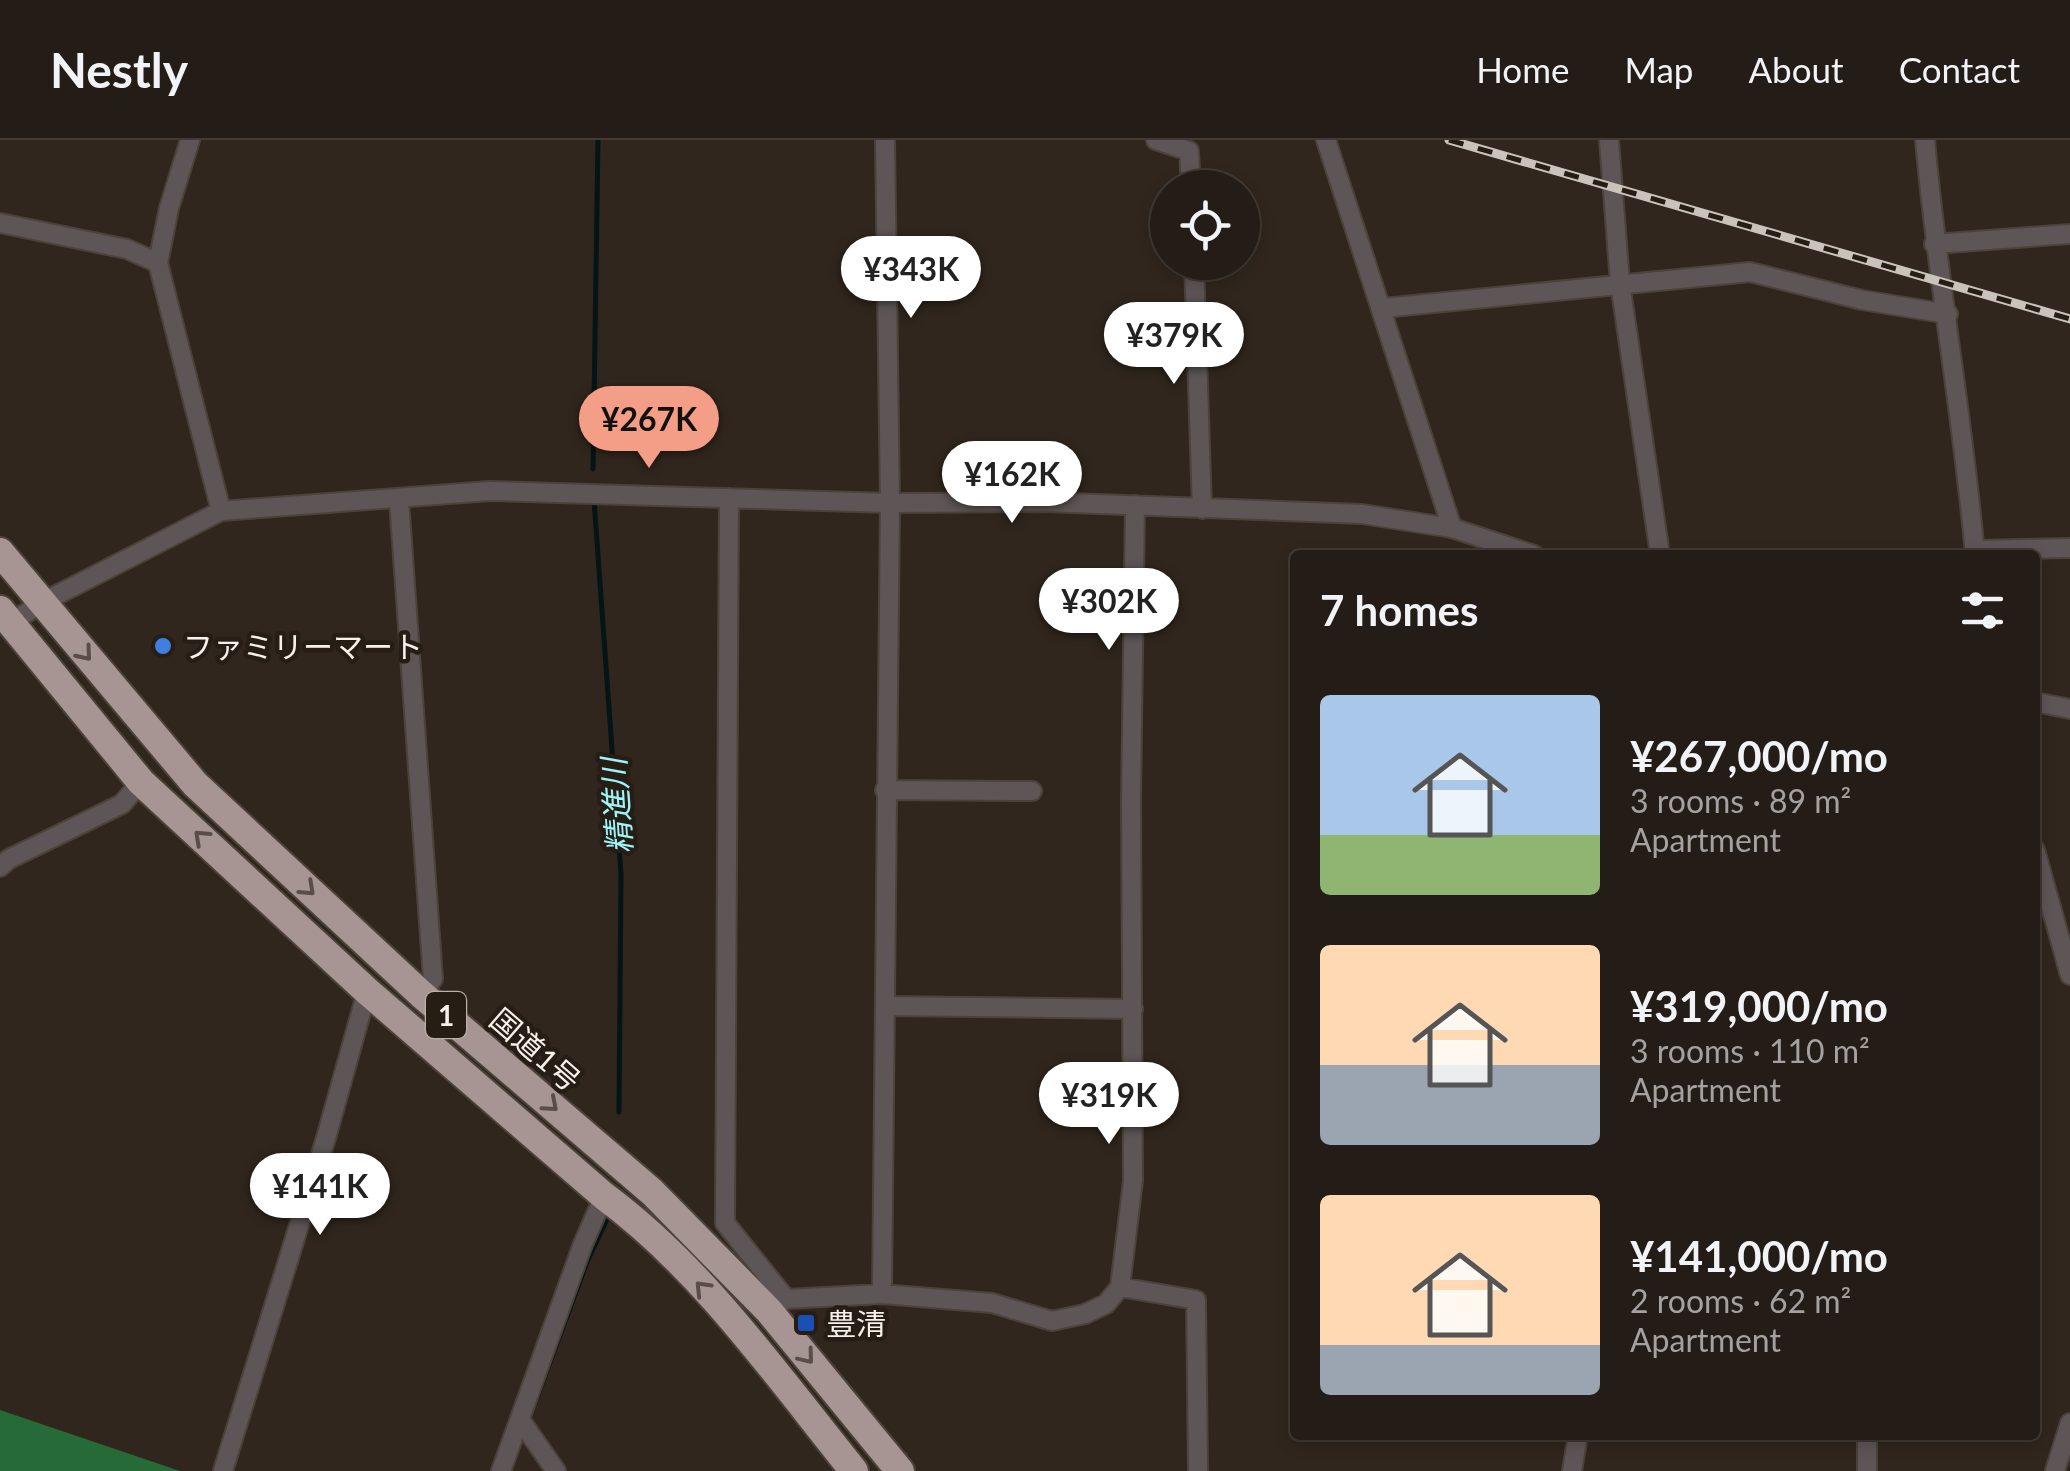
<!DOCTYPE html>
<html lang="en">
<head>
<meta charset="utf-8">
<style>
  body { margin:0; font-family:Lato,"Noto Sans JP",sans-serif; background:#302923; color:#f1f3f6; height:100vh; display:flex; flex-direction:column; font-size:38px; white-space:nowrap }
  * { box-sizing:border-box; margin:0 }
  p { font-size:32px; color:#a3a1a1 }
  .icon { flex:none; width:55px; height:55px; fill:none; stroke:currentColor; stroke-width:2; stroke-linecap:round; stroke-linejoin:round }
  .map { position:relative; flex:1; overflow:hidden }
  .details { position:absolute; left:1290px; top:410px; width:750px; height:890px; display:flex; flex-direction:column; background:#241c16; border-radius:10px; box-shadow:0 5px 15px #0003,0 0 0 2px #413a35 }
  .details>* { flex:none }
  .tools { position:absolute; left:1150px; top:30px; display:grid; gap:20px }
  .tools a { display:grid; place-items:center; width:110px; height:110px; border-radius:50%; background:#241c16; box-shadow:0 5px 15px #0003,0 0 0 2px #413a35; font-size:50px }
  .price { position:absolute; translate:-50% -85px; padding:0 22px; border-radius:35px; background:#fff; color:#222; font-size:32px; line-height:65px; filter:drop-shadow(0 2px 5px #0008) }
  .price::after { content:''; position:absolute; left:50%; top:60px; width:30px; height:22px; margin-left:-15px; background:inherit; clip-path:polygon(0 0,100% 0,50% 100%) }
  .price.active { background:#f49e87; color:#111 }
  ul { padding:0; list-style:none }
  li { display:flex; align-items:center; gap:30px; height:250px; padding:0 30px }
  li span { display:grid; place-items:center; flex:none; width:280px; height:200px; border-radius:10px; color:#555 }
  li>.icon { margin-inline-start:auto }
  span .icon { width:120px; height:120px; fill:#fffc; stroke-width:1 }
  li b { font-size:42px }
  h2 { display:flex; justify-content:space-between; align-items:center; height:120px; padding:0 30px; font-size:42px }
  header { display:flex; align-items:center; gap:60px; box-sizing:border-box; height:140px; padding:0 50px; background:#241c16; border-bottom:2px solid #413a35 }
  header strong { font-size:48px }
  nav { display:flex; gap:55px; margin-inline-start:auto; font-size:35px }
  .map>svg:first-child { display:block }
  .forest { fill:#266b37 }
  .lines { fill:none; stroke-linecap:round; stroke-linejoin:round }
  .stream { stroke:#051415; stroke-width:5 }
  .minor-casing { stroke:#4c423a; stroke-width:22 }
  .highway-casing { stroke:#4c423a; stroke-width:32 }
  .minor { stroke:#5e5656; stroke-width:18 }
  .highway { stroke:#a79594; stroke-width:28 }
  .rail-casing { stroke:#cac3bc; stroke-width:9 }
  .rail { stroke:#261d14; stroke-width:5; stroke-dasharray:15; stroke-linecap:butt }
  .oneway { stroke:#5a4d47 }
  .shop-dot { fill:#3f7fe0; stroke:#261d14; stroke-width:4 }
  .transit-dot { fill:#1a4fb4; stroke:#261d14; stroke-width:4 }
  .labels { text-anchor:middle; dominant-baseline:central; stroke-width:9; stroke-linejoin:round; paint-order:stroke }
  .shield { fill:#261d14; stroke:#b9b1aa; stroke-width:2.5 }
  .shield-label { font-size:28px; font-weight:bold; fill:#f8f1eb }
  .poi-label { font-size:30px; fill:#f8f1eb; stroke:#261d14; text-anchor:start }
  .street-label { font-size:30px; fill:#f8f1eb; stroke:#261d14 }
  .water-label { font-size:32px; font-style:italic; fill:#9ff4fa; stroke:#261d14 }
</style>
</head>
<body>
<header>
<strong>Nestly</strong>
<nav><a>Home</a><a>Map</a><a>About</a><a>Contact</a></nav>
</header>
<div class="map">
<svg width="2070" height="1331" viewBox="0 0 2070 1331">
  <rect width="100%" height="100%" fill="#30261d"/>
  <path class="forest" d="M0,1270L180,1331H0Z"/>
  <g class="lines">
    <path class="stream" d="M593,329L598,0
      M594,360L621,734L619,972
      M535,1263L587,1122L610,1073"/>
    <defs>
      <path id="minor" d="M190,0L169,68L158,123L221,371
        M1156,0L1189,11L1191,48
        M1326,0L1452,388
        M1609,0L1620,143L1660,415
        M1925,0C1937,139 1963,276 1975,415
        M0,83L127,109L158,123
        M1934,104L2070,94
        M1194,122L1202,369
        M1383,168L1750,132L1862,160L1948,174
        M729,358L725,1083L786,1159
        M399,360L433,839L421,854
        M1975,410L2070,408
        M11,483L41,463L221,371L490,351L890,363L1044,362L1362,374L1452,388L1534,415
        M2035,562L2070,569
        M885,650L1032,651
        M2035,710L2070,835
        M0,727L9,719L122,664L141,642
        M885,866L1133,869
        M1120,1147L1196,1160L1198,1331
        M882,1154L890,363L885,0
        M769,1171L786,1159L882,1154L992,1163L1052,1181L1085,1174L1106,1164L1120,1147L1133,1041L1131,661L1135,365
        M521,1281L556,1331
        M1867,1295V1331
        M223,1331L326,998L367,851
        M501,1331L583,1104L604,1056
        M1572,1331L1578,1295
        M2055,1331L2070,1283"/>
      <path id="highway" d="M0,412L195,644L421,854L652,1052L769,1171L900,1331
        M0,470L141,642L367,851L604,1056C703,1129 777,1236 854,1331"/>
    </defs>
    <use href="#minor" class="minor-casing"/>
    <use href="#highway" class="highway-casing"/>
    <use href="#minor" class="minor"/>
    <use href="#highway" class="highway"/>
    <defs>
      <path id="rail" d="M1449,0L2070,179"/>
    </defs>
    <use href="#rail" class="rail-casing"/>
    <use href="#rail" class="rail"/>
  </g>
  <defs><path id="oneway-chevron" d="M-2-3.5L2.5 0L-2 3.5" fill="none" stroke-width="1.6" stroke-linecap="round" stroke-linejoin="round" transform="scale(2.5)"/></defs>
  <g class="oneway">
    <use href="#oneway-chevron" transform="translate(85 514) rotate(50)"/>
    <use href="#oneway-chevron" transform="translate(201 697) rotate(-137)"/>
    <use href="#oneway-chevron" transform="translate(308 749) rotate(43)"/>
    <use href="#oneway-chevron" transform="translate(551 965) rotate(41)"/>
    <use href="#oneway-chevron" transform="translate(702 1148) rotate(-134)"/>
    <use href="#oneway-chevron" transform="translate(807 1217) rotate(51)"/>
  </g>
  <circle class="shop-dot" cx="163" cy="506" r="10"/>
  <rect class="transit-dot" x="796" y="1173" width="20" height="20" rx="5"/>
  <g class="labels">
    <rect class="shield" x="426" y="852" width="40" height="46" rx="8"/>
    <g class="shield-label">
      <text x="446" y="875">1</text>
    </g>
    <g class="poi-label">
      <text x="183" y="506">ファミリーマート</text>
      <text x="826" y="1183">豊清</text>
    </g>
    <g class="street-label">
      <text transform="translate(536 909) rotate(41)">国道1号</text>
    </g>
    <g class="water-label">
      <text transform="translate(616 666) rotate(-94)">精進川</text>
    </g>
  </g>
</svg>
<div class="tools">
<a><svg class="icon" aria-label="locate" viewBox="0 0 24 24"><circle cx="12" cy="12" r="6"/><path d="M12 2v4M12 18v4M2 12h4M18 12h4"/></svg></a>
</div>
<b class="price" style="left:911px;top:181px">¥343K</b>
<b class="price" style="left:1174px;top:247px">¥379K</b>
<b class="price active" style="left:649px;top:331px">¥267K</b>
<b class="price" style="left:1012px;top:386px">¥162K</b>
<b class="price" style="left:1109px;top:513px">¥302K</b>
<b class="price" style="left:1109px;top:1007px">¥319K</b>
<b class="price" style="left:320px;top:1098px">¥141K</b>
<section class="details">
<h2>7 homes<svg class="icon" aria-label="filters" viewBox="0 0 24 24"><path d="M4 7h16M4 17h16"/><circle cx="9" cy="7" r="2"/><circle cx="15" cy="17" r="2"/></svg></h2>
<ul>
<li><span style="background:linear-gradient(#a9c7e8 70%,#8fb573 0)"><svg class="icon" aria-label="home" viewBox="0 0 24 24"><path d="M3 11l9-7 9 7M6 9v11h12V9"/></svg></span><div><b>¥267,000/mo</b><p>3 rooms · 89 m²</p><p>Apartment</p></div></li>
<li><span style="background:linear-gradient(#ffd9b3 60%,#9aa5b1 0)"><svg class="icon" aria-label="home" viewBox="0 0 24 24"><path d="M3 11l9-7 9 7M6 9v11h12V9"/></svg></span><div><b>¥319,000/mo</b><p>3 rooms · 110 m²</p><p>Apartment</p></div></li>
<li><span style="background:linear-gradient(#ffd9b3 75%,#9aa5b1 0)"><svg class="icon" aria-label="home" viewBox="0 0 24 24"><path d="M3 11l9-7 9 7M6 9v11h12V9"/></svg></span><div><b>¥141,000/mo</b><p>2 rooms · 62 m²</p><p>Apartment</p></div></li>
</ul>
</section>
</div>
</body>
</html>
